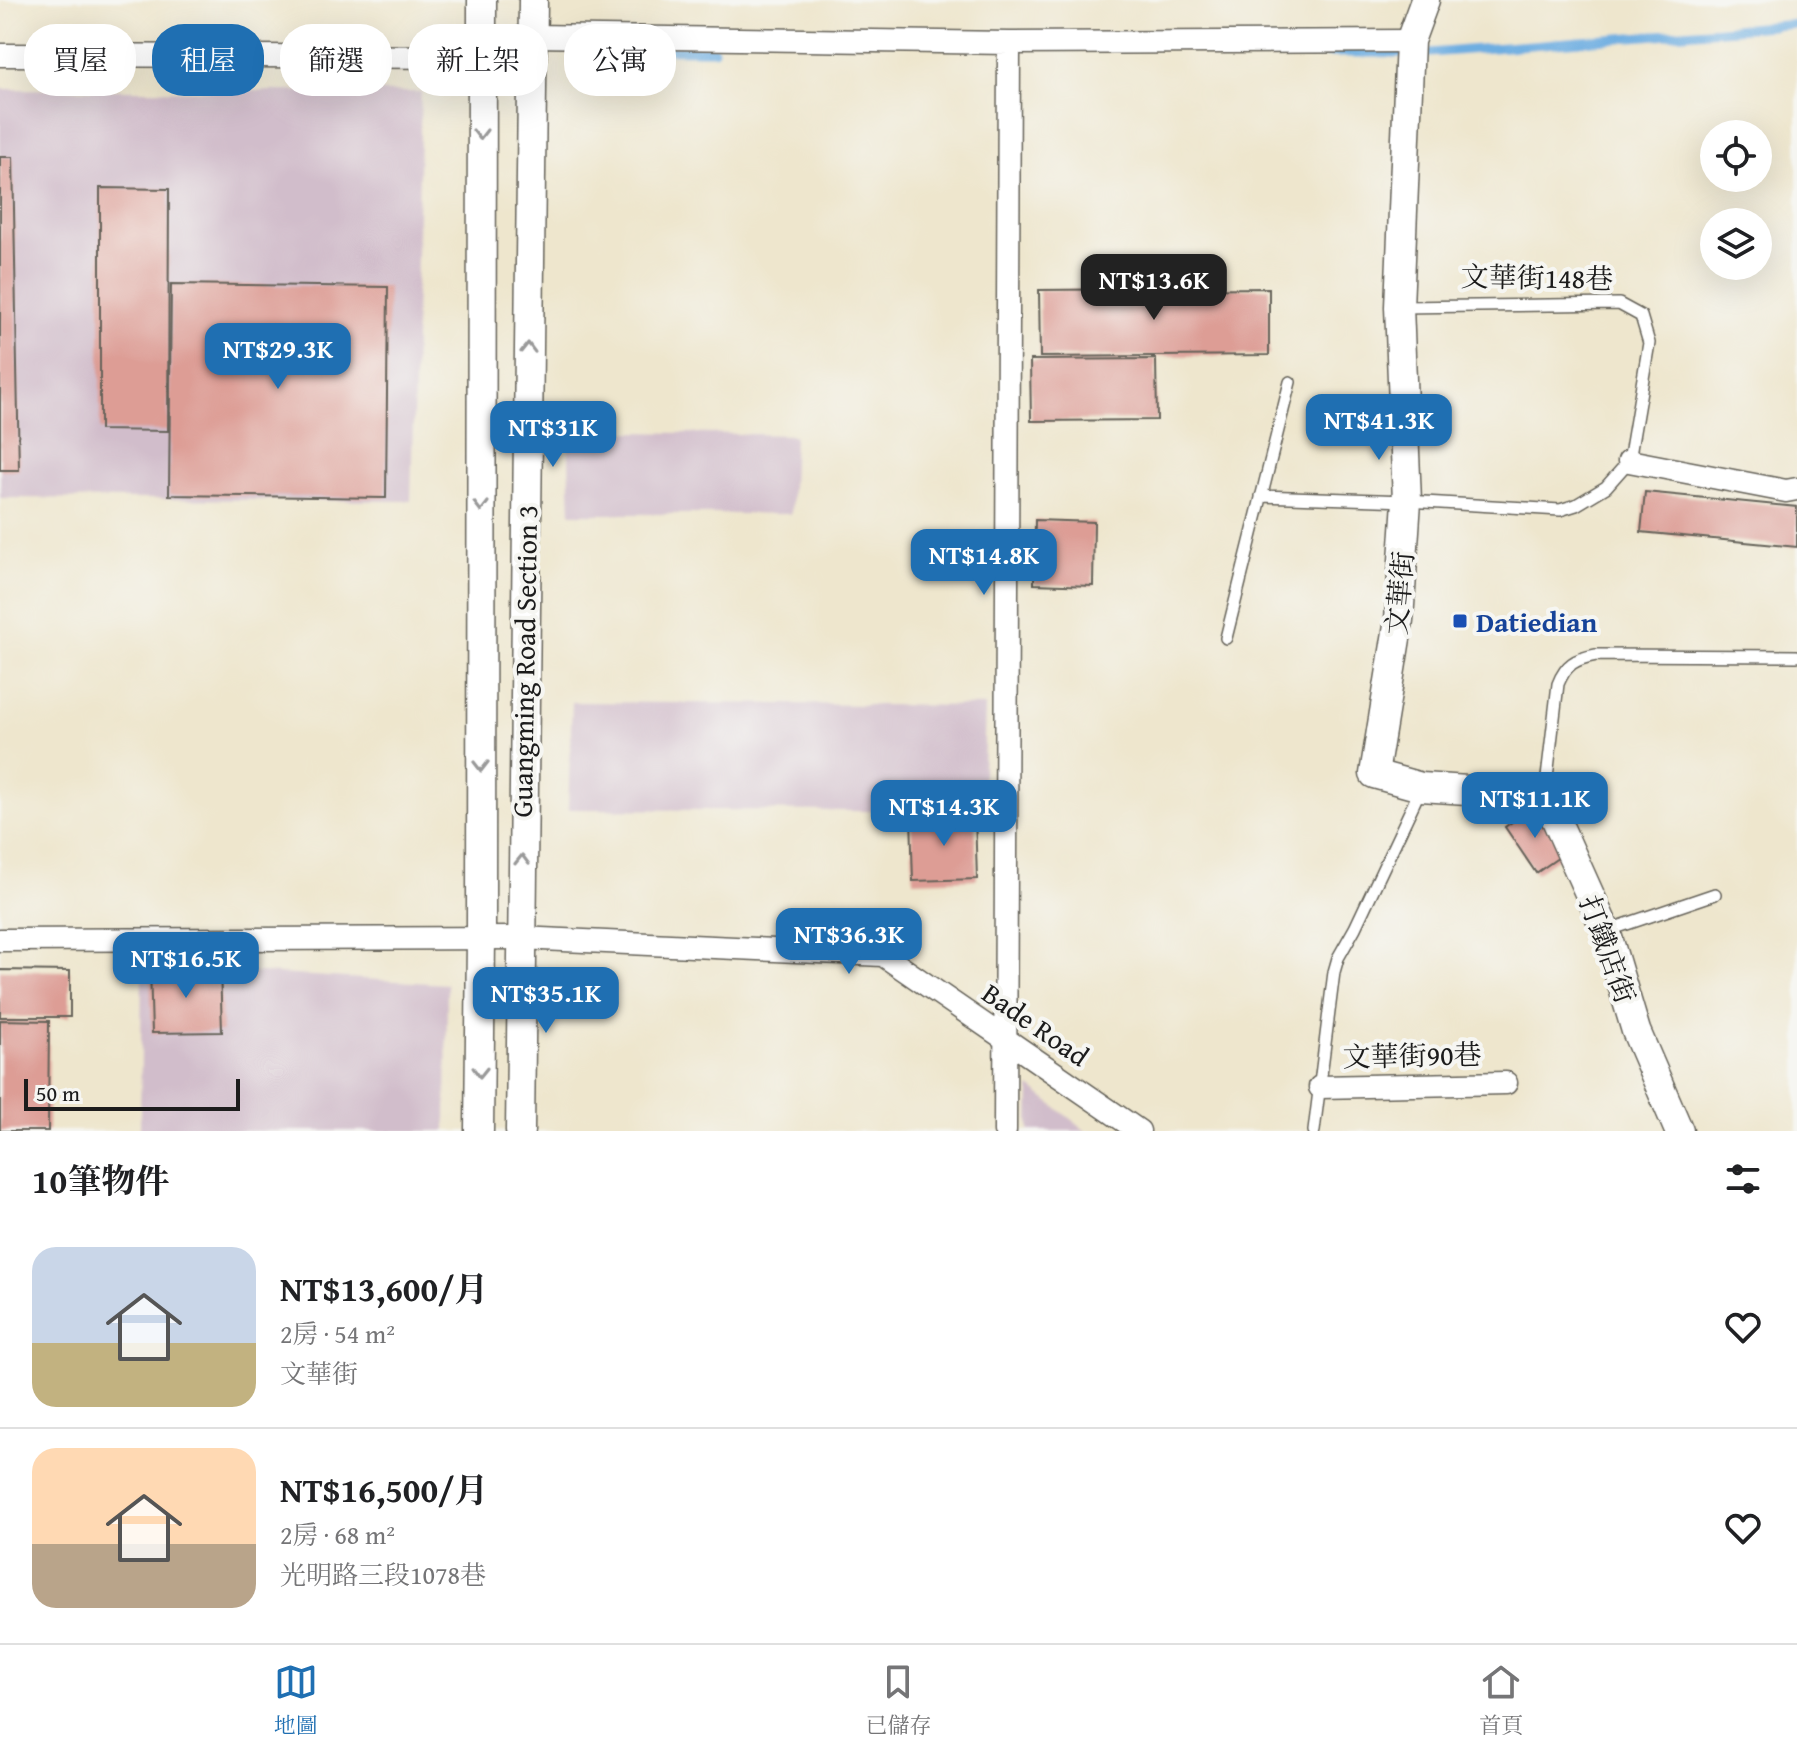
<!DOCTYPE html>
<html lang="zh-TW">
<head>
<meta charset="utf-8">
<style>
  body { margin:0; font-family:"Gentium Book Plus","Noto Serif TC",serif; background:#f2f2f2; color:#202124; height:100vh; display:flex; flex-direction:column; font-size:30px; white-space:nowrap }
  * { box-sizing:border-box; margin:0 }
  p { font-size:26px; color:#757577 }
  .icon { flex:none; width:44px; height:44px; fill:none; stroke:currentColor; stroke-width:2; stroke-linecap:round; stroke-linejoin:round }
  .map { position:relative; height:1131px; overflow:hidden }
  .drawer { display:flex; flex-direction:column; background:#fff; flex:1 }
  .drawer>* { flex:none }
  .guide { position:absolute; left:24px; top:24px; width:800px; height:72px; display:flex; gap:16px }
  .fabs { position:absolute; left:1700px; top:120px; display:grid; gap:16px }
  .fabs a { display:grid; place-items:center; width:72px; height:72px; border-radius:50%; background:#fff; box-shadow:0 8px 32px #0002; font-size:40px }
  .scale { position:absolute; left:24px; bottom:20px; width:216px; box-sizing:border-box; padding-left:8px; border:4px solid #1c1c1c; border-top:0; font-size:22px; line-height:28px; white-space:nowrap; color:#1c1c1c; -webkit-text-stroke:6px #f6f6f2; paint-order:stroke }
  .price { position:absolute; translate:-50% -68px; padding:0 18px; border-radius:16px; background:#1f6fb2; color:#fff; font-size:26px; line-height:52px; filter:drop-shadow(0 2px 4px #0008) }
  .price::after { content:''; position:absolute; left:50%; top:48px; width:24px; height:18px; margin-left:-12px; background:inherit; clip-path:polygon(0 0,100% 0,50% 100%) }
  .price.selected { background:#222; color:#fff }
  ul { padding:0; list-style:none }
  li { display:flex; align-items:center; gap:24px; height:200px; padding:0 32px }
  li+li { border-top:2px solid #e0e0e0 }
  li span { display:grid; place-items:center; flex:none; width:224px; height:160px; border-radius:24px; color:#555 }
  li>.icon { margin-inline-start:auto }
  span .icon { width:96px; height:96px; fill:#fffc; stroke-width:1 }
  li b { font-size:34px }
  h2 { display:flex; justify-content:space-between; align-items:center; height:96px; padding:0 32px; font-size:34px }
  .pill { padding:0 28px; border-radius:32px; background:#fff; box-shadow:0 8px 32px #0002; font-size:28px; line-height:72px }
  .pill.selected { background:#1f6fb2; color:#fff }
  .dock { display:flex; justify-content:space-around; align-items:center; height:112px; border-top:2px solid #e0e0e0; background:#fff; font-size:22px; color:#757577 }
  .dock a { display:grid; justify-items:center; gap:4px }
  .dock .selected { color:#1f6fb2 }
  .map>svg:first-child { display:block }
  .industrial { fill:#d1bdcb }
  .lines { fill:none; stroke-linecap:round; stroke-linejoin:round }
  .stream { stroke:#6eaee1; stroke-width:9 }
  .building { fill:#dd9d95 }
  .service-casing { stroke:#66635a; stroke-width:14 }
  .minor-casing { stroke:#66635a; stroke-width:25 }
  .tertiary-casing { stroke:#66635a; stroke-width:31 }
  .service { stroke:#fff; stroke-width:11 }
  .minor { stroke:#fff; stroke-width:22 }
  .tertiary { stroke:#fff; stroke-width:28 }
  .oneway { stroke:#999 }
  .transit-dot { fill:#1a4fb4; stroke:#f6f6f2; stroke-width:3 }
  .labels { text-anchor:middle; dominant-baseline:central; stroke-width:8; stroke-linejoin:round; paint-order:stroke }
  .street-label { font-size:28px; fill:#1c1c1c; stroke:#f6f6f2 }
  .transit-label { font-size:28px; font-weight:bold; fill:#164399; stroke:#f6f6f2; text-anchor:start }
</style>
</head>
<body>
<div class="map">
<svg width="1797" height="1131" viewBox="0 0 1797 1131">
  <rect width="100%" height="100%" fill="#f6f6f2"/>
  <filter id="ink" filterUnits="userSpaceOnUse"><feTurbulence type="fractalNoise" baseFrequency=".0125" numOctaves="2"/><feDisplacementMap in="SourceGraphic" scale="16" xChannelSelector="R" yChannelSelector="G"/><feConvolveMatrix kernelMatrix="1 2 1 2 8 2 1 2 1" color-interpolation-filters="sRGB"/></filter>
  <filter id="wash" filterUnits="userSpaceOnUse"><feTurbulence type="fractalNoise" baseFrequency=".006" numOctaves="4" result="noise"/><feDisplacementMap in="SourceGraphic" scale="32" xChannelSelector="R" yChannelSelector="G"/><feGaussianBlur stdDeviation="1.8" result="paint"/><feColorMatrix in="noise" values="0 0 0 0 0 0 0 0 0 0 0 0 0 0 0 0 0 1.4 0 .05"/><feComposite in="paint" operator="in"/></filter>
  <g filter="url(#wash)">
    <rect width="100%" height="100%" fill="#eee6cd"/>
    <path class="industrial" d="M0,89L421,92L411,501L0,498Z
      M568,431L794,435L791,514H571Z
      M572,702L985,706L982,812L568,809Z
      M142,966L447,984L446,1131H140Z
      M1030,1087L1086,1131H1029Z"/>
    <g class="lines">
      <path class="stream" d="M573,49L714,50
        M1280,53H1429L1797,24"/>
    </g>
    <g id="blocks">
      <path class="building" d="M0,157H13L19,470H0Z
        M100,188L169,189L168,431L100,430Z
        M171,284L388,287L386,498L169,495Z
        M1269,288V355L1040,357L1039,290Z
        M1156,359L1157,420L1031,421L1030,360Z
        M1645,492L1797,507V547L1641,532Z
        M1035,520L1094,522L1093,586L1034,584Z
        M1533,807L1565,853L1536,873L1505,827Z
        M975,815L977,879L913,881L911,817Z
        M220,966L222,1032L152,1033L150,967Z
        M0,970L70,971V1017H0Z
        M0,1020L49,1021L48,1131H0Z"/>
    </g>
  </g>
  <g filter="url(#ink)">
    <use href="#blocks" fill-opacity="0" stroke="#66635a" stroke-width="2"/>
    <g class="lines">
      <defs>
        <path id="service" d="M1261,496L1407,501L1560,510L1576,505L1606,487L1629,461L1649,343L1641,316L1619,304L1400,307
          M1226,638L1290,382
          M1545,794L1558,684C1566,664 1575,659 1596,655L1797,656
          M1606,931L1715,894
          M1314,1131L1334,972L1338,958L1355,928L1421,788"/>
        <path id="minor" d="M0,55L481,57L533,36L1009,43L1410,41
          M1629,461L1786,491L1797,489
          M0,940L520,938L883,955L1139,1131
          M1320,1087L1506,1083
          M1005,1131L1009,43"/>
        <path id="tertiary" d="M1425,0L1410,41L1399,307L1407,501L1399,620L1374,774L1421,787L1545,795L1606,931L1636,1031L1679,1131
          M479,1131L481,938L482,0
          M520,1131L533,0"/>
      </defs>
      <use href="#service" class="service-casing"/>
      <use href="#minor" class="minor-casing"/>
      <use href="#tertiary" class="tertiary-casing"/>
      <use href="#service" class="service"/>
      <use href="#minor" class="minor"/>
      <use href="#tertiary" class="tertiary"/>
    </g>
    <defs><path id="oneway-chevron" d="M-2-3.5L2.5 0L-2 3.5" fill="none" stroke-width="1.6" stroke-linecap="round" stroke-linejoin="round" transform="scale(2)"/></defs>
    <g class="oneway">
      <use href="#oneway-chevron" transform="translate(480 134) rotate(90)"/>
      <use href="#oneway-chevron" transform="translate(528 348) rotate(-89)"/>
      <use href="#oneway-chevron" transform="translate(481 506) rotate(90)"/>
      <use href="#oneway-chevron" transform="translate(481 766) rotate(90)"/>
      <use href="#oneway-chevron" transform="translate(522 860) rotate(-89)"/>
      <use href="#oneway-chevron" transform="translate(480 1072) rotate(91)"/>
    </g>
  </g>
  <rect class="transit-dot" x="1452" y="613" width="16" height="16" rx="4"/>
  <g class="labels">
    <g class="street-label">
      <text transform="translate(1537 277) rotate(1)">文華街148巷</text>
      <text transform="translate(1399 593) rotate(-85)">文華街</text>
      <text transform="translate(524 661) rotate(-89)">Guangming Road Section 3</text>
      <text transform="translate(1608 949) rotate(70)">打鐵店街</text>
      <text transform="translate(1036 1024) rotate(35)">Bade Road</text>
      <text transform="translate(1412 1055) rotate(-1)">文華街90巷</text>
    </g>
    <g class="transit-label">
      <text x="1476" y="621">Datiedian</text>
    </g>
  </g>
</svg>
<div class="fabs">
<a><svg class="icon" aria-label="locate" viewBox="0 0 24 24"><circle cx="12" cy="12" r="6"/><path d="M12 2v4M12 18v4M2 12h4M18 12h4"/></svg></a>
<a><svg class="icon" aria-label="layers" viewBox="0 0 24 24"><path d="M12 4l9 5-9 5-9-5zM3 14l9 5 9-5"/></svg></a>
</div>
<div class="scale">50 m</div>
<b class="price selected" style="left:1154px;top:322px">NT$13.6K</b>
<b class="price" style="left:278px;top:391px">NT$29.3K</b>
<b class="price" style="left:1379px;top:462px">NT$41.3K</b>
<b class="price" style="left:553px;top:469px">NT$31K</b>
<b class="price" style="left:984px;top:597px">NT$14.8K</b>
<b class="price" style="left:1535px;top:840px">NT$11.1K</b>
<b class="price" style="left:944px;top:848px">NT$14.3K</b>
<b class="price" style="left:849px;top:976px">NT$36.3K</b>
<b class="price" style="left:186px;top:1000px">NT$16.5K</b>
<b class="price" style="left:546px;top:1035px">NT$35.1K</b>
<div class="guide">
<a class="pill">買屋</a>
<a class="pill selected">租屋</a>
<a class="pill">篩選</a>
<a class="pill">新上架</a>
<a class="pill">公寓</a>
</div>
</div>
<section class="drawer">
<h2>10筆物件<svg class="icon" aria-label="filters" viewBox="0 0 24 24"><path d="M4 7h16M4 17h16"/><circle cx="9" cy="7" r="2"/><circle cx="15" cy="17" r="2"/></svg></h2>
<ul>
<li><span style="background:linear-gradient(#c9d6e8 60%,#c2b280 0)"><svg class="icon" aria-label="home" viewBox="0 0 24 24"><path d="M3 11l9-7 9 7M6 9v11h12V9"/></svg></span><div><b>NT$13,600/月</b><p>2房 · 54 m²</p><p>文華街</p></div><svg class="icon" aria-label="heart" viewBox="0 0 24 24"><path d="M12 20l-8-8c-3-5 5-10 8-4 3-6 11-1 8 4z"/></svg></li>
<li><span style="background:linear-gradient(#ffd9b3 60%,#b9a48a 0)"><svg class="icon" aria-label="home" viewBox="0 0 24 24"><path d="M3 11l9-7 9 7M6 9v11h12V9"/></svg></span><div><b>NT$16,500/月</b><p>2房 · 68 m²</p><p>光明路三段1078巷</p></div><svg class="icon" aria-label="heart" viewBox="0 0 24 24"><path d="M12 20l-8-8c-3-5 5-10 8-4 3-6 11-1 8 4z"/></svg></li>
</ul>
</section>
<nav class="dock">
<a class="selected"><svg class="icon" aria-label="map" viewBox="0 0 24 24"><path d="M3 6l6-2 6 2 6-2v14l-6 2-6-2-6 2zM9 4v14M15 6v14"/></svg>地圖</a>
<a><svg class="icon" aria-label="saved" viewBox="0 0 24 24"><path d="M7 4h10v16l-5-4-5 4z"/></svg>已儲存</a>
<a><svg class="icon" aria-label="home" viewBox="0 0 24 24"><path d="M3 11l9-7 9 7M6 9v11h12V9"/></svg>首頁</a>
</nav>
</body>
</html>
